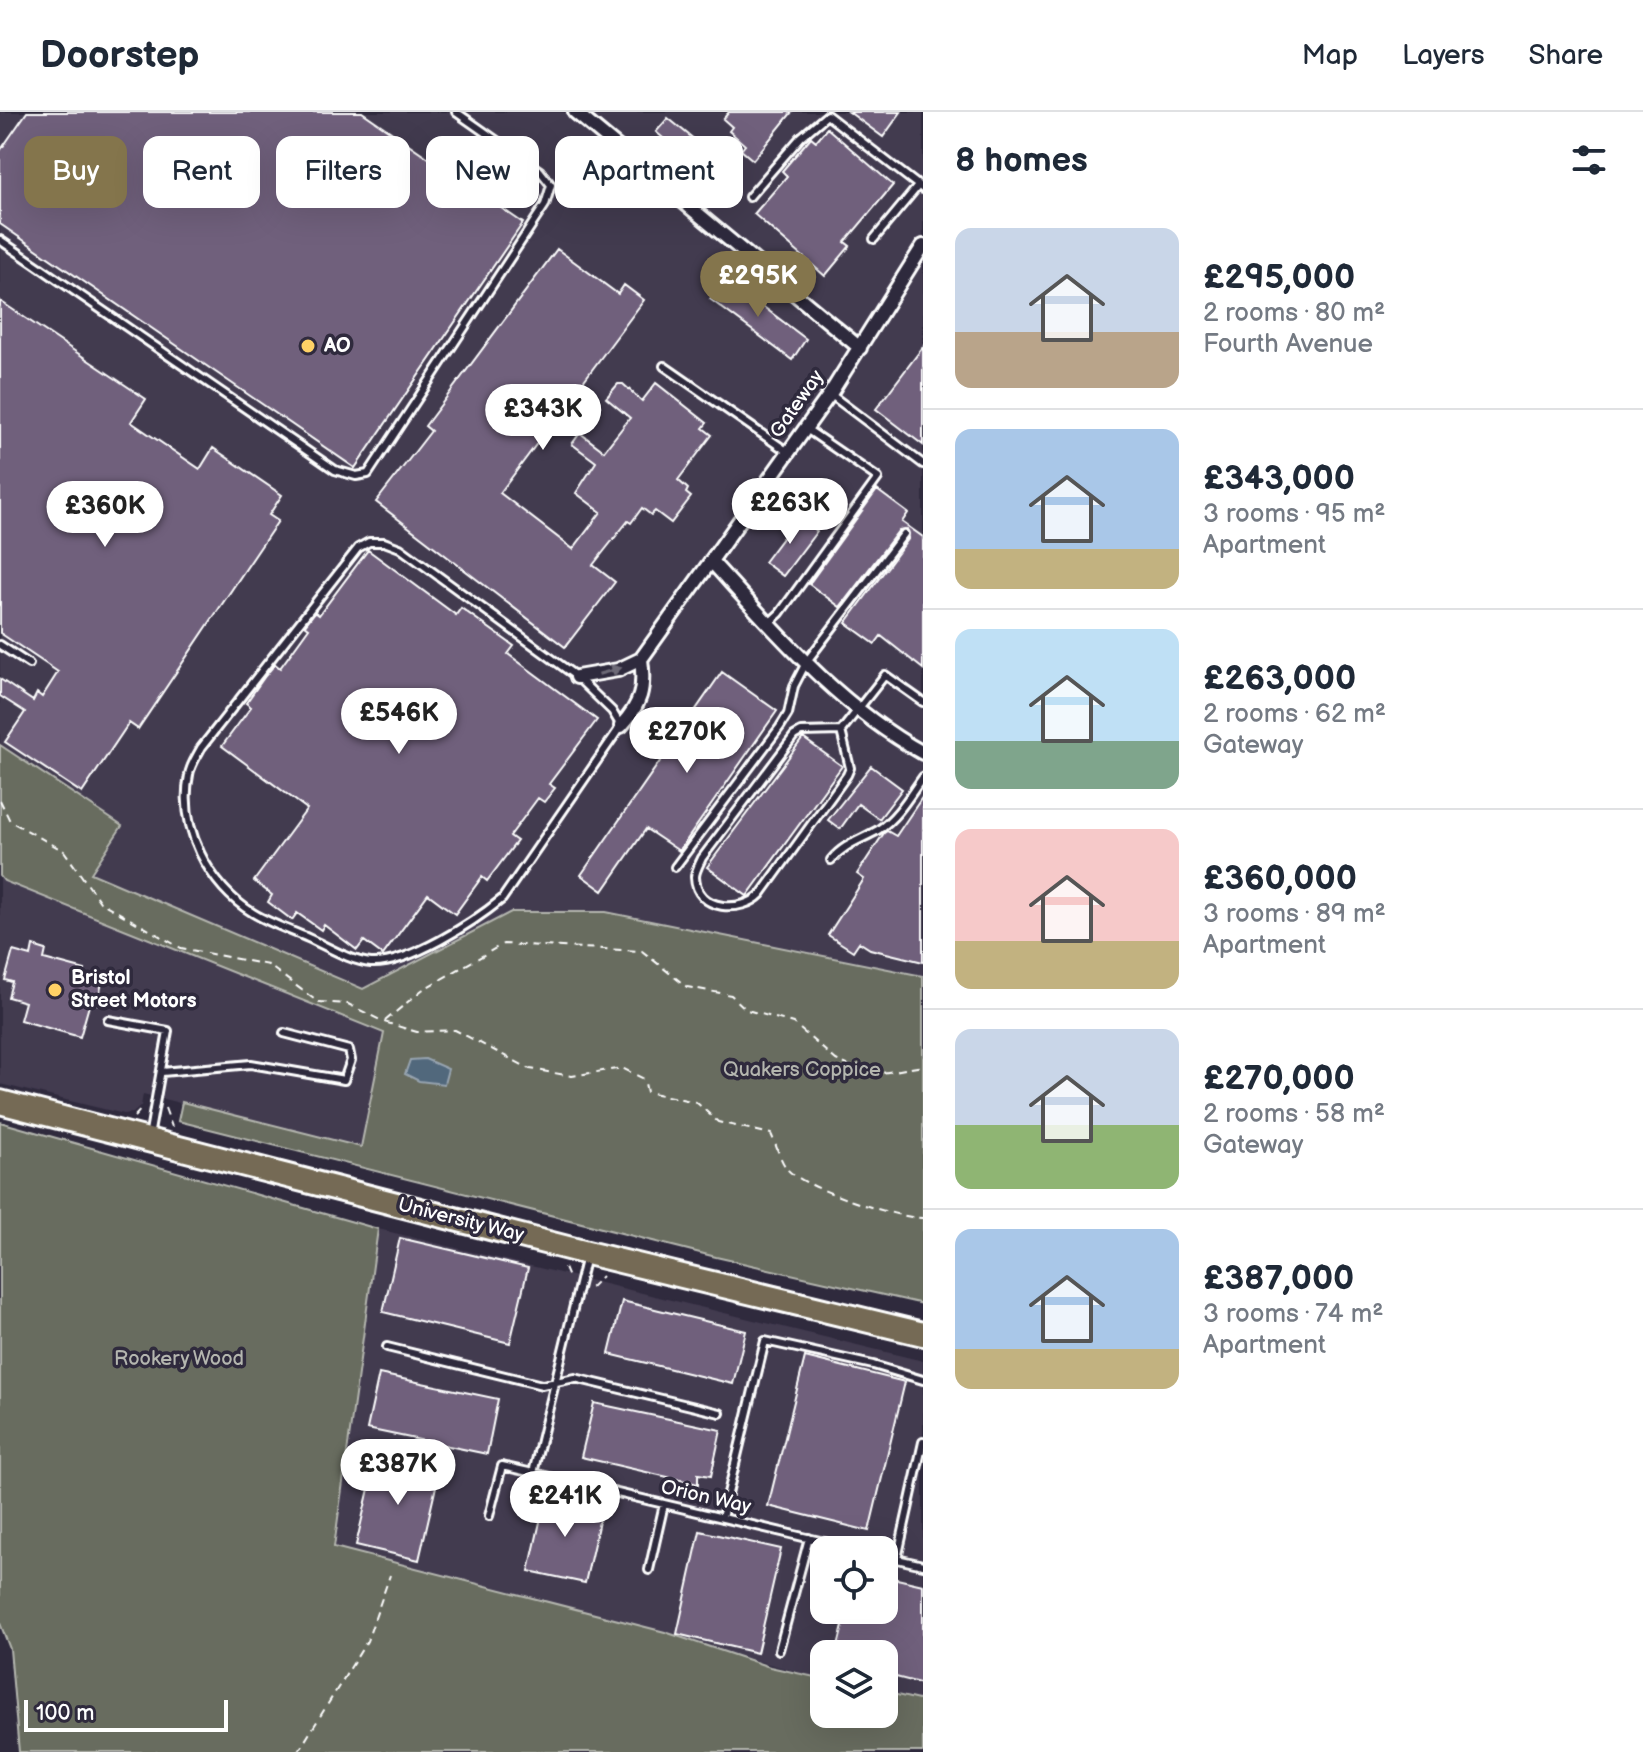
<!DOCTYPE html>
<html lang="en">
<head>
<meta charset="utf-8">
<style>
  body { margin:0; font-family:"Balsamiq Sans",sans-serif; background:#f6f6f7; color:#1f2937; height:100vh; display:flex; flex-direction:column; font-size:30px; white-space:nowrap }
  * { box-sizing:border-box; margin:0 }
  p { font-size:26px; color:#747a83 }
  .icon { flex:none; width:44px; height:44px; fill:none; stroke:currentColor; stroke-width:2; stroke-linecap:round; stroke-linejoin:round }
  .map { position:relative; flex:1; overflow:hidden }
  .sheet { display:flex; flex-direction:column; background:#fff; width:720px }
  .sheet>* { flex:none }
  .guide { position:absolute; left:24px; top:24px; width:760px; height:72px; display:flex; gap:16px }
  .tools { position:absolute; left:810px; top:1424px; display:grid; gap:16px }
  .tools a { display:grid; place-items:center; width:88px; height:88px; border-radius:16px; background:#fff; box-shadow:0 8px 32px #0002; font-size:40px }
  .scale { position:absolute; left:24px; bottom:20px; width:204px; box-sizing:border-box; padding-left:8px; border:4px solid #fff; border-top:0; font-size:22px; line-height:28px; white-space:nowrap; color:#fff; -webkit-text-stroke:6px #2f2a3d; paint-order:stroke }
  .price { position:absolute; translate:-50% -68px; padding:0 18px; border-radius:28px; background:#fff; color:#222; font-size:26px; line-height:52px; filter:drop-shadow(0 2px 4px #0008) }
  .price::after { content:''; position:absolute; left:50%; top:48px; width:24px; height:18px; margin-left:-12px; background:inherit; clip-path:polygon(0 0,100% 0,50% 100%) }
  .price.current { background:#84754c; color:#fff }
  ul { padding:0; list-style:none }
  li { display:flex; align-items:center; gap:24px; height:200px; padding:0 32px }
  li+li { border-top:2px solid #e0e1e3 }
  li span { display:grid; place-items:center; flex:none; width:224px; height:160px; border-radius:16px; color:#555 }
  li>.icon { margin-inline-start:auto }
  span .icon { width:96px; height:96px; fill:#fffc; stroke-width:1 }
  li b { font-size:34px }
  h2 { display:flex; justify-content:space-between; align-items:center; height:96px; padding:0 32px; font-size:34px }
  .chip { padding:0 28px; border-radius:16px; background:#fff; box-shadow:0 8px 32px #0002; font-size:28px; line-height:72px }
  .chip.current { background:#84754c; color:#fff }
  header { display:flex; align-items:center; gap:48px; box-sizing:border-box; height:112px; padding:0 40px; background:#fff; border-bottom:2px solid #e0e1e3 }
  header strong { font-size:38px }
  nav { display:flex; gap:44px; margin-inline-start:auto; font-size:28px }
  main { display:flex; flex:1; min-height:0 }
  .map>svg:first-child { display:block }
  .built { fill:#423a50; fill-rule:evenodd }
  .green { fill:#686c5f; stroke:#b4b6af; stroke-width:2 }
  .water { fill:#51677c; stroke:#97a4b0; stroke-width:2 }
  .building { fill:#6f617c; stroke:#fff; stroke-width:2 }
  .lines { fill:none; stroke-linecap:round; stroke-linejoin:round }
  .lane-casing { stroke:#fff; stroke-width:12 }
  .street-casing { stroke:#fff; stroke-width:18 }
  .highway-casing { stroke:#fff; stroke-width:28 }
  .path { stroke:#fff; stroke-width:2; stroke-dasharray:8 6; stroke-linecap:butt }
  .lane { stroke:#2f2a3d; stroke-width:6 }
  .street { stroke:#2f2a3d; stroke-width:12 }
  .highway { stroke:#746b55; stroke-width:22 }
  .oneway { fill:#6d6a77 }
  .poi-dot { fill:#ffd166; stroke:#2f2a3d; stroke-width:3 }
  .labels { text-anchor:middle; dominant-baseline:central; stroke-width:7; stroke-linejoin:round; paint-order:stroke }
  .poi-label { font-size:20px; font-weight:bold; fill:#fff; stroke:#2f2a3d; text-anchor:start }
  .street-label { font-size:20px; fill:#fff; stroke:#2f2a3d }
  .park-label { font-size:20px; fill:#b4b6af; stroke:#2f2a3d }
</style>
</head>
<body>
<header>
<strong>Doorstep</strong>
<nav><a>Map</a><a>Layers</a><a>Share</a></nav>
</header>
<main>
<div class="map">
<svg width="923" height="1640" viewBox="0 0 923 1640">
  <rect width="100%" height="100%" fill="#2f2a3d"/>
  <filter id="ink" filterUnits="userSpaceOnUse"><feTurbulence type="fractalNoise" baseFrequency=".0125" numOctaves="2"/><feDisplacementMap in="SourceGraphic" scale="16" xChannelSelector="R" yChannelSelector="G"/><feConvolveMatrix kernelMatrix="1 2 1 2 8 2 1 2 1" color-interpolation-filters="sRGB"/></filter>
  <g filter="url(#ink)">
    <path class="built" d="M0,0H923V864L606,800H511L363,877L90,761L121,714L0,633Z
      M0,764L4,769L384,921L361,1035L143,982L141,994L133,1001L124,1002L0,972Z
      M378,1117L923,1249V1589L884,1580V1542H824V1567L334,1435ZM824,1438H884V1498H824Z"/>
    <path class="green" d="M0,633L122,714L91,761L363,877L511,800H606L923,864V1192L716,1145L178,1009L182,990L361,1035L384,921L4,769L0,764Z
      M0,1010L378,1117L334,1435L665,1520L770,1555L824,1567V1602H884V1580L923,1589V1640H19L10,1537L0,1511Z"/>
    <path class="water" d="M425,947L448,957L444,972L419,969L405,962L410,948Z"/>
    <path class="building" d="M27,0H362L523,111L355,356L0,112V39Z
      M729,0H792L753,48L741,38L745,33L729,19L732,15L723,7Z
      M849,0H901L883,25Z
      M668,6L701,33L689,48L656,20Z
      M827,16L893,73L845,130L850,134L825,164L754,102L787,64L782,59L811,25L816,29Z
      M557,137L618,182L624,173L644,188L500,381L573,437L601,400L576,381L596,350L572,332L580,321L604,339L630,306L606,286L618,272H623L642,289L656,271L707,311L703,316L712,323L678,368L688,377L686,381L691,385L671,411L655,399L651,403L642,396L631,411L628,409L593,453L615,470L565,535L376,390L431,319L425,314Z
      M725,166L806,227L792,248L710,187Z
      M0,189L146,287L131,310L200,357L213,336L282,383L269,403L278,409L138,617L129,611L82,681L5,630L25,600L0,584V567L33,589L37,581L42,585L58,560L0,521Z
      M923,235V333L876,297Z
      M877,378L908,401L902,410L923,425V557L881,524L875,532L846,511L909,426L907,417L899,418L840,495L809,472Z
      M798,405L817,419L783,464L764,450Z
      M368,438L456,503L461,496L514,534L508,542L597,608L549,672L555,676L544,690L538,686L510,724L517,729L487,769L482,765L455,802L428,782L383,843L364,829L357,838L324,813L321,818L297,801L292,808L268,790L272,783L254,769L307,697L222,634L251,595L246,591L265,564L275,552L280,556L309,516L305,513L315,500L319,503Z
      M722,560L777,599L679,739L646,717L603,779L581,763Z
      M803,626L842,654L747,784L707,755Z
      M871,654L902,677L879,707L858,692L840,717L828,708Z
      M923,684V850L870,837L859,830L853,839L828,823L864,767L857,762L884,721L887,719L896,724Z
      M33,834L46,838L44,847L85,858L83,866L102,871L97,892L90,890L80,925L20,908L25,890L8,885L12,870L5,868L13,839L31,844Z
      M400,1126L528,1156L510,1231L383,1200Z
      M622,1189L746,1219L733,1272L609,1242Z
      M805,1245L905,1270L869,1419L768,1394Z
      M379,1262L498,1287L487,1342L367,1317Z
      M594,1291L721,1318L711,1364L698,1362V1372L581,1345Z
      M377,1342L440,1357L419,1448L356,1433Z
      M546,1383L602,1396L585,1471L529,1459Z
      M700,1419L781,1437L757,1541L677,1522Z
      M884,1464L923,1473V1572L884,1562V1542H836L847,1498H884Z"/>
    <g class="lines">
      <defs>
        <path id="lane" d="M749,85L801,25L827,3L923,77
          M874,127L918,74
          M0,128L335,358L356,364L368,362L545,93L551,73L540,59L456,0
          M664,254L788,340
          M830,282L923,352
          M369,430H384L400,436L577,565L612,599L621,614L502,787C474,810 408,853 371,851C350,849 328,835 308,826C290,818 269,811 253,801C209,774 178,715 189,663C190,654 197,644 201,636L358,436Z
          M768,512L780,501L878,366L805,316
          M0,533L29,552
          M841,619L801,620L794,624L702,746C700,751 695,759 695,765C696,800 743,801 761,782L847,663L850,656L841,619L885,563L923,590
          M831,748C844,732 861,728 878,718C898,705 910,683 923,665
          M675,755L780,615L788,602L794,574L807,549L904,422
          M108,908L168,919L149,1025
          M162,960L251,952L344,968L351,948L349,938L284,921
          M586,1144L533,1361L858,1438
          M387,1235L542,1273L575,1266L720,1301
          M489,1404L502,1354L533,1361
          M722,1406L765,1229L873,1253L923,1268
          M884,1444L923,1453
          M897,1447L923,1330
          M649,1458L664,1392
          M779,1538L809,1426"/>
        <path id="street" d="M575,0L860,236
          M711,449C775,519 839,595 923,641
          M577,565L618,558L641,547L830,282L923,134
          M621,614C641,592 645,577 641,547"/>
        <path id="highway" d="M0,990L587,1141L923,1222"/>
      </defs>
      <use href="#lane" class="lane-casing"/>
      <use href="#street" class="street-casing"/>
      <use href="#highway" class="highway-casing"/>
      <path class="path" d="M0,688L10,709L64,739L100,790L181,836L268,853L318,890L348,892L384,910L417,920L455,918L530,957L572,964L622,956L644,967L647,980L696,990L718,1010L771,1022C776,1032 780,1048 787,1057C801,1075 899,1107 923,1106
        M385,909L422,878L503,832L642,839L687,875L731,883L747,898L793,911L836,948L870,963L923,954
        M165,996L172,1015
        M134,1005L143,995
        M564,1156L569,1168
        M590,1176L602,1164
        M298,1640L367,1529L390,1463"/>
      <use href="#lane" class="lane"/>
      <use href="#street" class="street"/>
      <use href="#highway" class="highway"/>
    </g>
    <defs><path id="oneway-solid" d="M-6-.8H1V-3.2L6.5 0L1 3.2V.8H-6Z" transform="scale(2)"/></defs>
    <use class="oneway" href="#oneway-solid" transform="translate(610 559) rotate(-16)"/>
  </g>
  <g class="poi-dot">
    <circle cx="308" cy="234" r="8"/>
    <circle cx="55" cy="878" r="8"/>
  </g>
  <g class="labels">
    <g class="poi-label">
      <text x="324" y="234">AO</text>
      <text x="71" y="866">Bristol<tspan x="71" dy="23">Street Motors</tspan></text>
    </g>
    <g class="street-label">
      <text transform="translate(797 292) rotate(-55)">Gateway</text>
      <text transform="translate(461 1108) rotate(14)">University Way</text>
      <text transform="translate(706 1385) rotate(13)">Orion Way</text>
    </g>
    <g class="park-label">
      <text x="802" y="958">Quakers Coppice</text>
      <text x="179" y="1247">Rookery Wood</text>
    </g>
  </g>
</svg>
<div class="tools">
<a><svg class="icon" aria-label="locate" viewBox="0 0 24 24"><circle cx="12" cy="12" r="6"/><path d="M12 2v4M12 18v4M2 12h4M18 12h4"/></svg></a>
<a><svg class="icon" aria-label="layers" viewBox="0 0 24 24"><path d="M12 4l9 5-9 5-9-5zM3 14l9 5 9-5"/></svg></a>
</div>
<div class="scale">100 m</div>
<b class="price current" style="left:758px;top:207px">£295K</b>
<b class="price" style="left:543px;top:340px">£343K</b>
<b class="price" style="left:790px;top:434px">£263K</b>
<b class="price" style="left:105px;top:437px">£360K</b>
<b class="price" style="left:399px;top:644px">£546K</b>
<b class="price" style="left:687px;top:663px">£270K</b>
<b class="price" style="left:398px;top:1395px">£387K</b>
<b class="price" style="left:565px;top:1427px">£241K</b>
<div class="guide">
<a class="chip current">Buy</a>
<a class="chip">Rent</a>
<a class="chip">Filters</a>
<a class="chip">New</a>
<a class="chip">Apartment</a>
</div>
</div>
<section class="sheet">
<h2>8 homes<svg class="icon" aria-label="filters" viewBox="0 0 24 24"><path d="M4 7h16M4 17h16"/><circle cx="9" cy="7" r="2"/><circle cx="15" cy="17" r="2"/></svg></h2>
<ul>
<li><span style="background:linear-gradient(#c9d6e8 65%,#b9a48a 0)"><svg class="icon" aria-label="home" viewBox="0 0 24 24"><path d="M3 11l9-7 9 7M6 9v11h12V9"/></svg></span><div><b>£295,000</b><p>2 rooms · 80 m²</p><p>Fourth Avenue</p></div></li>
<li><span style="background:linear-gradient(#a9c7e8 75%,#c2b280 0)"><svg class="icon" aria-label="home" viewBox="0 0 24 24"><path d="M3 11l9-7 9 7M6 9v11h12V9"/></svg></span><div><b>£343,000</b><p>3 rooms · 95 m²</p><p>Apartment</p></div></li>
<li><span style="background:linear-gradient(#bfe0f5 70%,#7fa58c 0)"><svg class="icon" aria-label="home" viewBox="0 0 24 24"><path d="M3 11l9-7 9 7M6 9v11h12V9"/></svg></span><div><b>£263,000</b><p>2 rooms · 62 m²</p><p>Gateway</p></div></li>
<li><span style="background:linear-gradient(#f6c9c9 70%,#c2b280 0)"><svg class="icon" aria-label="home" viewBox="0 0 24 24"><path d="M3 11l9-7 9 7M6 9v11h12V9"/></svg></span><div><b>£360,000</b><p>3 rooms · 89 m²</p><p>Apartment</p></div></li>
<li><span style="background:linear-gradient(#c9d6e8 60%,#8fb573 0)"><svg class="icon" aria-label="home" viewBox="0 0 24 24"><path d="M3 11l9-7 9 7M6 9v11h12V9"/></svg></span><div><b>£270,000</b><p>2 rooms · 58 m²</p><p>Gateway</p></div></li>
<li><span style="background:linear-gradient(#a9c7e8 75%,#c2b280 0)"><svg class="icon" aria-label="home" viewBox="0 0 24 24"><path d="M3 11l9-7 9 7M6 9v11h12V9"/></svg></span><div><b>£387,000</b><p>3 rooms · 74 m²</p><p>Apartment</p></div></li>
</ul>
</section>
</main>
</body>
</html>
